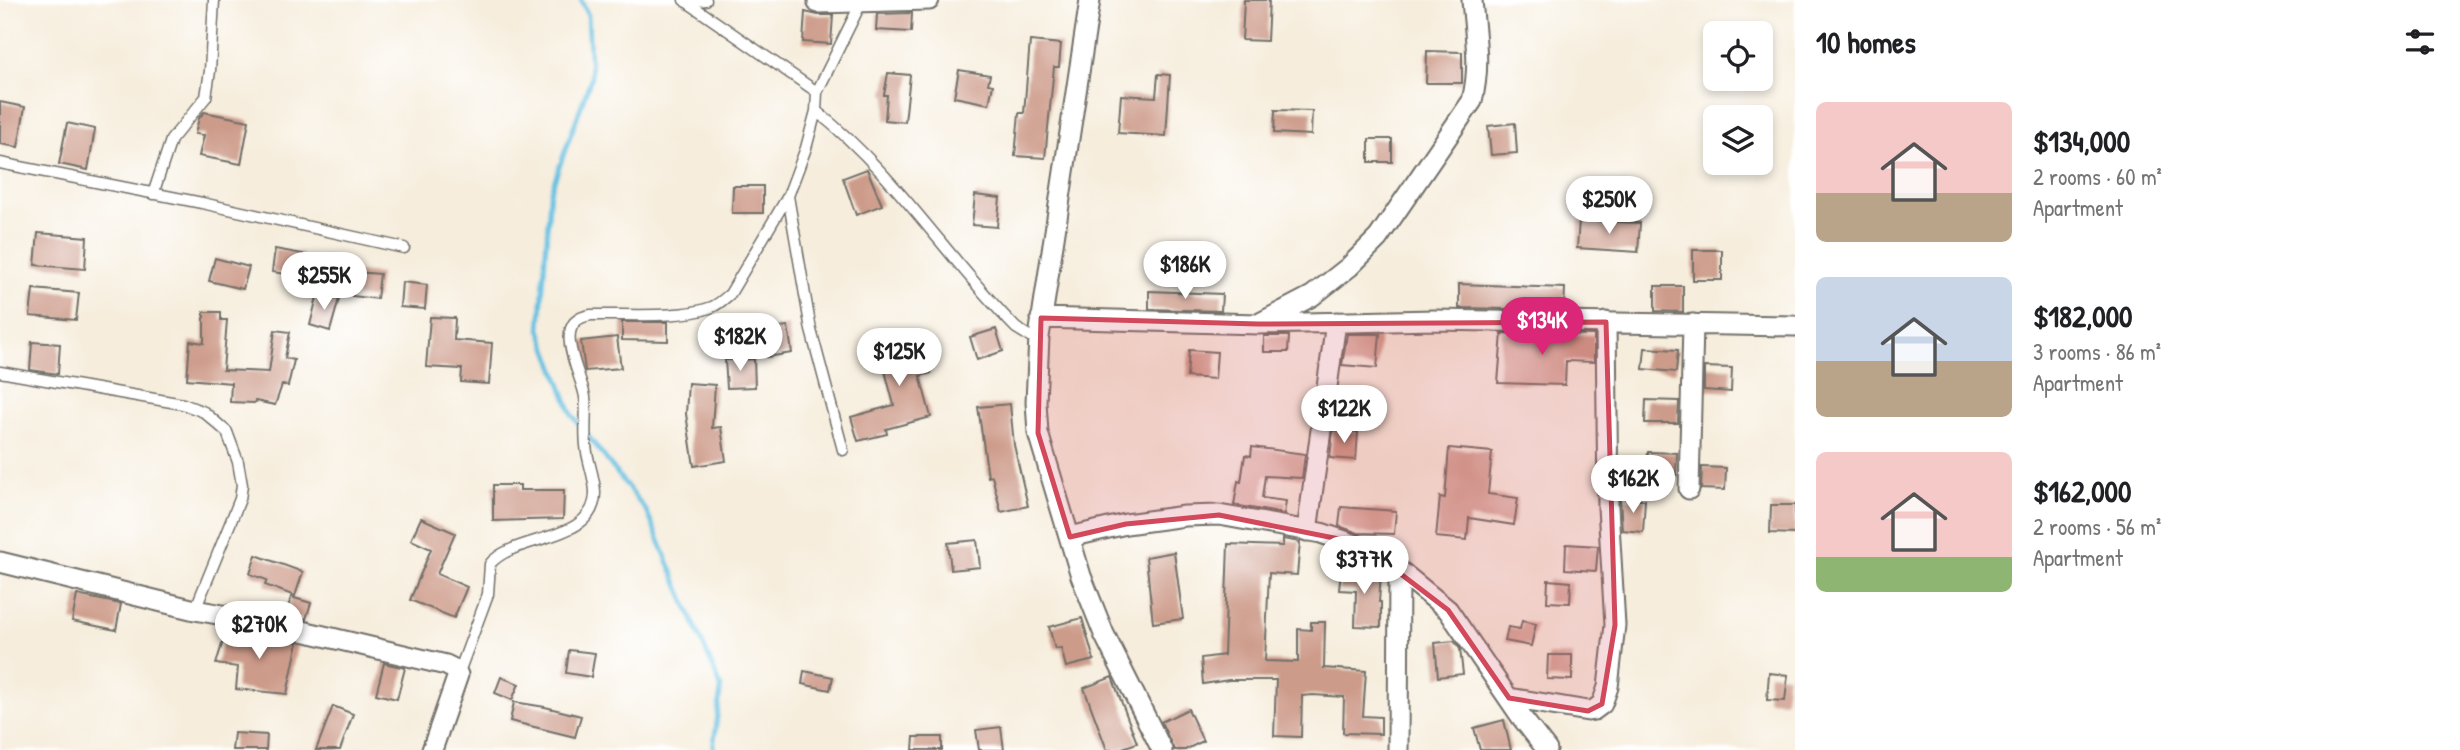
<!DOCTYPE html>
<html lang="en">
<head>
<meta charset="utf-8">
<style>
  body { margin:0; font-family:"Patrick Hand",sans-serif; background:#f2f2f2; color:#202124; height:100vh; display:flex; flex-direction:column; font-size:26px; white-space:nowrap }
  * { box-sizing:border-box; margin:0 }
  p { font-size:23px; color:#757577 }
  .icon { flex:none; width:38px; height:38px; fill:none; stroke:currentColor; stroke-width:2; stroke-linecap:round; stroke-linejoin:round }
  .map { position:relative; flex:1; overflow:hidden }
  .sheet { display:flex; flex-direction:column; background:#fff; width:665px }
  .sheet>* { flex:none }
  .controls { position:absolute; left:1703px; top:21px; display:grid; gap:14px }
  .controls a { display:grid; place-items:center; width:70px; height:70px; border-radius:10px; background:#fff; box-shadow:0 4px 10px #0003; font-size:35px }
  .price { position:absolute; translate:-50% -60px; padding:0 16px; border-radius:24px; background:#fff; color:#222; font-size:23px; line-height:46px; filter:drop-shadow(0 2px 4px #0008) }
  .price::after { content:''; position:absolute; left:50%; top:42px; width:21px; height:16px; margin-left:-10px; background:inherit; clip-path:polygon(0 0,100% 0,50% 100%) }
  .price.active { background:#db2777; color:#fff }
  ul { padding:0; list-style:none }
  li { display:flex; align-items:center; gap:21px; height:175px; padding:0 21px }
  li span { display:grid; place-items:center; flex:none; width:196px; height:140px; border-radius:10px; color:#555 }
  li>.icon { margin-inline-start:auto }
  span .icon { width:84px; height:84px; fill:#fffc; stroke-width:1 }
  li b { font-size:30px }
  h2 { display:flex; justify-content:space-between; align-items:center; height:84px; padding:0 21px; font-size:30px }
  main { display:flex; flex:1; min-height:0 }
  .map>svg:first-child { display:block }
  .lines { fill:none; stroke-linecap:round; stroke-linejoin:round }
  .stream { stroke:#63c0e1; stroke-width:4.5 }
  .building { fill:#cd9b8a }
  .lane-casing { stroke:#726f69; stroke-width:13 }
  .street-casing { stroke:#726f69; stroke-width:23 }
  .lane { stroke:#fff; stroke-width:10 }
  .street { stroke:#fff; stroke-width:19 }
  .marked { fill:#d1495b; fill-opacity:0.2; stroke:#d1495b; stroke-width:5; stroke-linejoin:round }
</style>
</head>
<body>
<main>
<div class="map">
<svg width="1795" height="750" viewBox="0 0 1795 750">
  <rect width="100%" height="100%" fill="#fff"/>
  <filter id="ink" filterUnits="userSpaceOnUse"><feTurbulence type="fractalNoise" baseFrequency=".0143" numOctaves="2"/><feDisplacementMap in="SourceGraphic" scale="14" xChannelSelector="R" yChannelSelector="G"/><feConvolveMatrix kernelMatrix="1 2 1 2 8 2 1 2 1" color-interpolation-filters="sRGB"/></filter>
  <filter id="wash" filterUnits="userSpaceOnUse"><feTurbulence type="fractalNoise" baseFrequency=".00686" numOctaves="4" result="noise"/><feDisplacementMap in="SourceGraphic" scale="28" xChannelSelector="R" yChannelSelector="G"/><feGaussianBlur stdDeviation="1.57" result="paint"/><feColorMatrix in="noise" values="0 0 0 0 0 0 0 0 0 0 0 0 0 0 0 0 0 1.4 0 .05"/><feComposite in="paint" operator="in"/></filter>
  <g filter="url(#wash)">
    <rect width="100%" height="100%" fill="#f6eddc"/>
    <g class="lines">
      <path class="stream" d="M581,0L588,15L591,78L550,193L540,329L572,415L647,512L721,687L713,750"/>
    </g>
    <g id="blocks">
      <path class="building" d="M1244,0H1269L1267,41L1242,40Z
        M805,12L818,15H833L831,44L803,42Z
        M912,13L911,32L876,30L877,14Z
        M1030,41L1061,44L1059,67H1054L1045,158L1015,156L1019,113H1024Z
        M1427,51L1462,52V83H1426Z
        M959,70L990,75L988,84L993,85L989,104L954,97Z
        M888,73L910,75L905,122L885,120L887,95H884Z
        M1158,74L1170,75L1166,136L1118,133L1121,95L1156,97Z
        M0,102L25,107L18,147L0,144Z
        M1275,110L1312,111L1311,135L1274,133Z
        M204,112L249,121L241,164L199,156L204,135L195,134L199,118Z
        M67,123L95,129L88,170L59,164Z
        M1515,123L1517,153L1491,155L1488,126Z
        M1369,139H1392V162H1369Z
        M867,169L882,205L856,215L843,178Z
        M733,186H763V213H732Z
        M975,195L1000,198L997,227L972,225Z
        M1579,220L1640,223L1638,252L1577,248Z
        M38,233L87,237L85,269L35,265Z
        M275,249L303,254L299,276L272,272Z
        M1693,250H1722V280H1693Z
        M215,258L249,267L243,289L209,281Z
        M356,272L380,274L377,299L352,296Z
        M402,282L427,285L425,309L400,307Z
        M1459,284L1565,288L1564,310L1459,308Z
        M1655,286H1683V312L1655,311Z
        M33,289L79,293L76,320L30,316Z
        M1149,291L1222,294L1221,311L1149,309Z
        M318,293L339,299L330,331L310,325Z
        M204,312H221V320H227L223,370L269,372L275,330L290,332L285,358L294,360L288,386L282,385L275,405L255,401L254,403L230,402L231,383L187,379L190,341L204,343Z
        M430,317L455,318L454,340L492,343L489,384L461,382L462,369L426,367Z
        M622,322H668V341L622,340Z
        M788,326L792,353L767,357L763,330Z
        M996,329L1003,351L977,360L970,337Z
        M920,332L931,373L920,376L931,417L886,429L887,434L858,441L851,417L894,405L878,344Z
        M1502,333L1594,335V362L1566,361L1565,385L1498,383Z
        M1347,334H1380L1377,368L1342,365Z
        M1264,336H1289L1288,352H1264Z
        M617,337L621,368L585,371L581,341Z
        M32,342L60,344L58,374L30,370Z
        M1645,348L1678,350L1676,372L1643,369Z
        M1189,350L1217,352L1215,379L1187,377Z
        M754,359L755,387L727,388L725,360Z
        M1704,367L1732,368L1731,392L1704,390Z
        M688,383L715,385L712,428L721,427L726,461L694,466L686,414Z
        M1646,400L1679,401L1678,423H1645Z
        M1010,404L1014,445L1028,506L1001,512L992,476L988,477L978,407Z
        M1333,430L1358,432L1356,460L1330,458Z
        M1252,447L1305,454L1302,478L1265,476L1262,498L1286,501L1284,514L1234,505L1238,481L1241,482L1245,455L1251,456Z
        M1449,448L1492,452L1488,494L1518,498L1514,525L1469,518L1467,540L1436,537L1440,497L1445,498Z
        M1648,452L1677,453L1676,475L1647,474Z
        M1702,467L1726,468L1725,490L1701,489Z
        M493,485H520V490H564L563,519L493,521Z
        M1620,498L1645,500L1643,532L1622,530Z
        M1771,505H1795V534L1770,533Z
        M1341,507L1396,511L1394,534L1358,533L1339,526Z
        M421,518L455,533L437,574L467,587L454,618L410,600L431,549L411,540Z
        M1283,539L1300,542L1297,575L1269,573L1265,661L1298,662V629L1311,630V622H1325L1324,668L1366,671L1363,716L1381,717V734L1343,733L1344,697L1313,695L1302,696L1301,737L1274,736L1276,680H1229L1203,684L1201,658L1224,655L1228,544L1283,546Z
        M977,540L980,567L951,570L948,543Z
        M1566,544L1598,546L1596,571L1565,569Z
        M1174,552L1183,619L1153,623L1146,557Z
        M256,555L303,572L295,596L265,585L267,580L250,574Z
        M1341,569L1381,573L1379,602H1381V627L1355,626L1356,591L1339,590Z
        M1548,580L1571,582L1570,603L1547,602Z
        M77,595L121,604L116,630L72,621Z
        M291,597L311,603L306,619L286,615Z
        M1082,618L1094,660L1066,667L1061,648L1055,649L1049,627Z
        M1522,621L1536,624L1531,646L1505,641L1508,627L1520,629Z
        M227,628L298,642L287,694L236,689L238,667L216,664Z
        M1454,641L1460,649L1463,674L1438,677L1435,643Z
        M569,650L595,653L591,677L566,673Z
        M1548,655H1572V680L1547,679Z
        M384,663L405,668L397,699L376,694Z
        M804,671L833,677L830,690L802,684Z
        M1769,673L1788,675L1785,701L1767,700Z
        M501,677L519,684L512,700L495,693Z
        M1112,677L1137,743L1117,750H1107L1084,688Z
        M514,702L545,707L581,716L575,737L510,721Z
        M333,706L353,714L340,750H316Z
        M1188,709L1203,741L1185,750H1174L1161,722Z
        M1504,720L1511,750H1480L1474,728Z
        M1001,727L1004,750H979L976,730Z
        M234,733L267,735L266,750H232Z
        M914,737H942V750H913Z"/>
    </g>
  </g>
  <g filter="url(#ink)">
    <use href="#blocks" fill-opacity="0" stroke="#726f69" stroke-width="2"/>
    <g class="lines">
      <defs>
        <path id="lane" d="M684,0L817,92
          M686,2L706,0
          M816,111C894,172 947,258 1016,328L1029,336L1039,337
          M0,163L202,203L404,248
          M153,194L171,140L206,97L210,71L214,0
          M788,196L811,330L843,450
          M0,372L183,404L204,412L227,432L238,462L242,485L240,499L195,610
          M458,675L488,594L490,564C514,534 595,543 595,493C595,477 587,461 586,445C584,429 587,412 585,397C581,372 549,321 591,315C624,314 682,319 712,307C719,304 724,299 730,294L788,196L806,148L816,111L817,92L861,3"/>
        <path id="street" d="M1090,0L1039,337L1036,402L1038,433L1081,576L1104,634L1162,750
          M818,3L929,0
          M1041,318L1258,324L1434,320L1795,326
          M1262,322L1312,296L1349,267L1378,238L1472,101C1481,64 1475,37 1472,0
          M1689,489L1693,324
          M1307,531L1336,322
          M1070,537L1126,524L1185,516L1219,515L1321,533L1368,549L1399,570L1448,610L1522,718L1547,750
          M0,562L195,610L273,624L446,665L454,669L458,675L432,750
          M1509,698L1588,711L1594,710L1602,704L1608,687L1615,625L1608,507L1606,322
          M1398,750L1399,570"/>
      </defs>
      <use href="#lane" class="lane-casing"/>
      <use href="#street" class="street-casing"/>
      <use href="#lane" class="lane"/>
      <use href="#street" class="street"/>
    </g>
  </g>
  <path class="marked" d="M1041,318L1258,324L1606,322L1615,625L1602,704L1588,711L1509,698L1448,610L1368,549L1344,540L1219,515L1126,524L1070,537L1038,433Z"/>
</svg>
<div class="controls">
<a><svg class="icon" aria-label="locate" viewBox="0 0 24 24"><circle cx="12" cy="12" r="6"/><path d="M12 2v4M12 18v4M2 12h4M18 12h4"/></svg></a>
<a><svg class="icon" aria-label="layers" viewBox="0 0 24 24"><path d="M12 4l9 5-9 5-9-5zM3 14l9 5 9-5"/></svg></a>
</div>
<b class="price" style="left:1609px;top:236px">$250K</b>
<b class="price" style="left:1185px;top:301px">$186K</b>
<b class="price" style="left:324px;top:312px">$255K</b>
<b class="price active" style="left:1542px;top:357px">$134K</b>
<b class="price" style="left:740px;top:373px">$182K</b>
<b class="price" style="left:899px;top:388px">$125K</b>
<b class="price" style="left:1344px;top:445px">$122K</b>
<b class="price" style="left:1633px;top:515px">$162K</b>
<b class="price" style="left:1364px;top:596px">$377K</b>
<b class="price" style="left:259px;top:661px">$270K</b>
</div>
<section class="sheet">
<h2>10 homes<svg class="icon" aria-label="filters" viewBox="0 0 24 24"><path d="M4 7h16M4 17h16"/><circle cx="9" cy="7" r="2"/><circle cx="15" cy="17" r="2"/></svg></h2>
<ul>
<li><span style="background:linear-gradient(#f6c9c9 65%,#b9a48a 0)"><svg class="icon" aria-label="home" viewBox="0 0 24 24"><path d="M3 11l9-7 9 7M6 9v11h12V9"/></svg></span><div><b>$134,000</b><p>2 rooms · 60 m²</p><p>Apartment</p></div></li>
<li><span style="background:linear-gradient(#c9d6e8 60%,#b9a48a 0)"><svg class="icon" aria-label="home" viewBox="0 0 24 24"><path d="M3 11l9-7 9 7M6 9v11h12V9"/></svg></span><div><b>$182,000</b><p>3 rooms · 86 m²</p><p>Apartment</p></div></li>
<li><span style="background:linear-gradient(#f6c9c9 75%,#8fb573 0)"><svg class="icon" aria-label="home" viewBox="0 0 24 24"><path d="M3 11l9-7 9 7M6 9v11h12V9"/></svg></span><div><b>$162,000</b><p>2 rooms · 56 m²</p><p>Apartment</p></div></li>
</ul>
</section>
</main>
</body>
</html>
